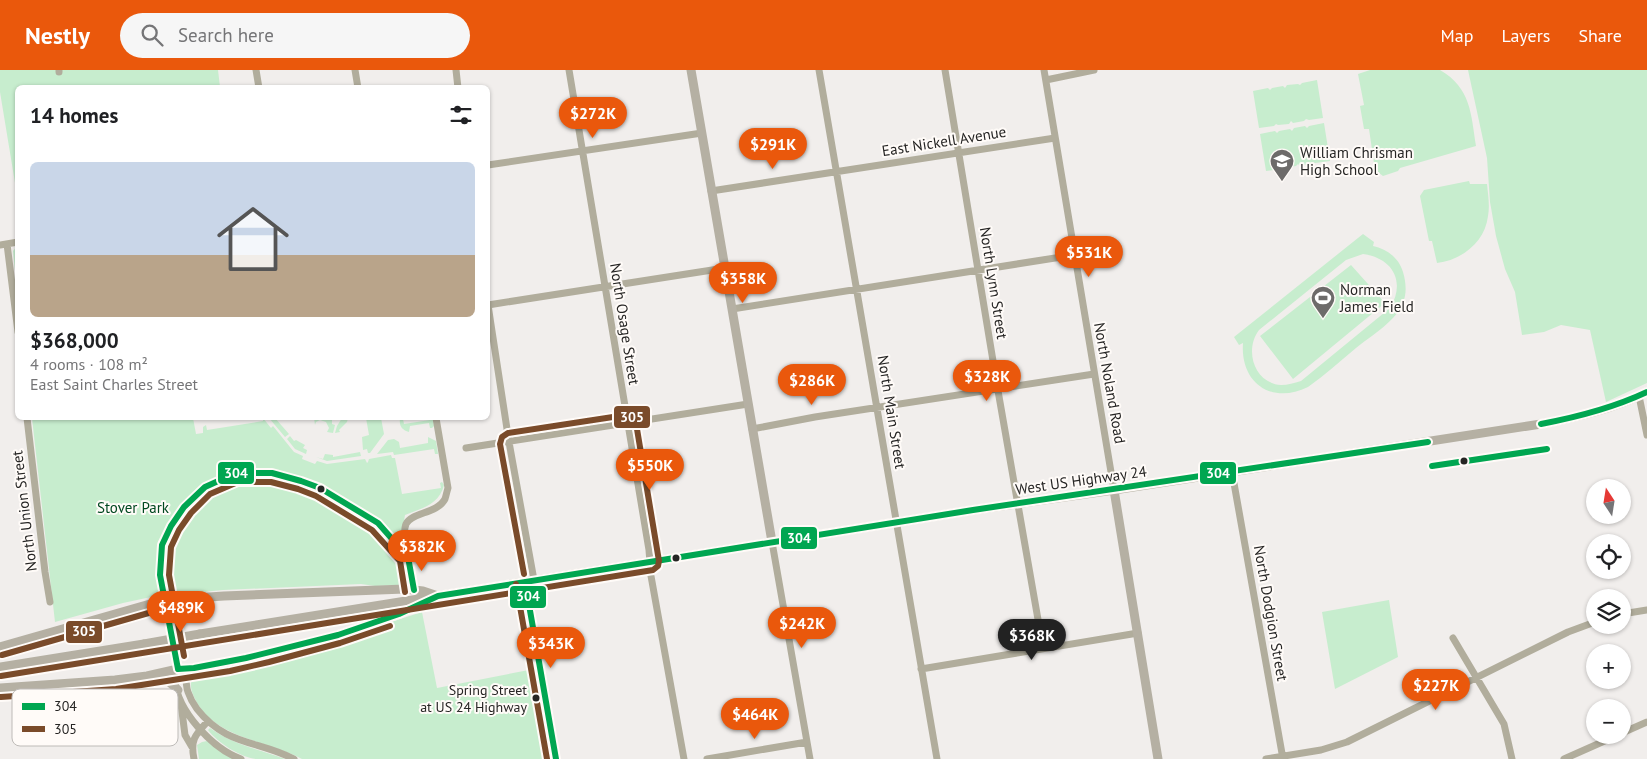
<!DOCTYPE html>
<html lang="en">
<head>
<meta charset="utf-8">
<style>
  body { margin:0; font-family:"PT Sans",sans-serif; background:#f6f6f6; color:#202124; height:100vh; display:flex; flex-direction:column; font-size:19px; white-space:nowrap }
  * { box-sizing:border-box; margin:0 }
  p { font-size:16px; color:#757577 }
  .icon { flex:none; width:28px; height:28px; fill:none; stroke:currentColor; stroke-width:2; stroke-linecap:round; stroke-linejoin:round }
  .map { position:relative; flex:1; overflow:hidden }
  .panel { position:absolute; left:15px; top:15px; width:475px; height:335px; display:flex; flex-direction:column; background:#fff; border-radius:8px; box-shadow:0 1px 4px #0004 }
  .panel>* { flex:none }
  .needle { width:32px; rotate:348deg }
  .fabs { position:absolute; left:1586px; top:409px; display:grid; gap:10px }
  .fabs a { display:grid; place-items:center; width:45px; height:45px; border-radius:50%; background:#fff; box-shadow:0 1px 4px #0004; font-size:25px }
  .price { position:absolute; translate:-50% -42px; padding:0 11px; border-radius:18px; background:#ea580c; color:#fff; font-size:16px; line-height:32px; filter:drop-shadow(0 1px 2px #0008) }
  .price::after { content:''; position:absolute; left:50%; top:30px; width:15px; height:11px; margin-left:-8px; background:inherit; clip-path:polygon(0 0,100% 0,50% 100%) }
  .price.on { background:#222; color:#fff }
  ul { padding:0; list-style:none }
  li { display:grid; align-content:center; gap:10px; height:265px; padding:0 15px }
  li span { display:grid; place-items:center; height:155px; border-radius:8px; color:#555 }
  li>.icon { margin-inline-start:auto }
  span .icon { width:90px; height:90px; fill:#fffc; stroke-width:1 }
  li b { font-size:21px }
  h2 { display:flex; justify-content:space-between; align-items:center; height:60px; padding:0 15px; font-size:21px }
  header { display:flex; align-items:center; gap:30px; box-sizing:border-box; height:70px; padding:0 25px; background:#ea580c; color:#fff }
  header strong { font-size:24px }
  nav { display:flex; gap:28px; margin-inline-start:auto; font-size:18px }
  .search { width:350px; height:45px; background:#f6f6f6; display:flex; align-items:center; gap:12px; box-sizing:border-box; padding:0 18px; border-radius:28px; color:#757577; font-size:19px }
  .map>svg:first-child { display:block }
  .green { fill:#c7edce; fill-rule:evenodd }
  .lines { fill:none; stroke-linecap:round; stroke-linejoin:round }
  .minor { stroke:#b1ad9c; stroke-width:7 }
  .major { stroke:#b5b0a3; stroke-width:9 }
  .major-bridge { stroke:#b5b0a3; stroke-width:9 }
  .bus-1-casing { stroke:#fffbf8; stroke-width:10 }
  .bus-2-casing { stroke:#fffbf8; stroke-width:10 }
  .bus-1 { stroke:#00a651; stroke-width:6 }
  .bus-2 { stroke:#7a4b2a; stroke-width:6 }
  .bus-dot { fill:#262524; stroke:#fffbf8; stroke-width:2 }
  .labels { text-anchor:middle; dominant-baseline:central; stroke-width:4; stroke-linejoin:round; paint-order:stroke }
  .bus-label { font-size:14px; fill:#262524; stroke:#fffbf8; text-anchor:end }
  .street-label { font-size:15px; fill:#262524; stroke:#fffbf8 }
  .poi-label { font-size:15px; fill:#262524; stroke:#fffbf8; text-anchor:start }
  .park-label { font-size:15px; fill:#014820; stroke:#fffbf8 }
  .key { fill:#fffbf8; stroke:#bebbb8; stroke-width:1 }
  .key-label { font-size:14px; fill:#262524 }
  .line-badge { stroke:#fffbf8; stroke-width:2 }
  .badge-label { font-size:14px; text-anchor:middle; font-weight:bold; fill:#fff }
</style>
</head>
<body>
<header>
<strong>Nestly</strong>
<div class="search"><svg class="icon" aria-label="search" viewBox="0 0 24 24"><circle cx="10" cy="10" r="6"/><path d="M15 15l6 6"/></svg>Search here</div>
<nav><a>Map</a><a>Layers</a><a>Share</a></nav>
</header>
<div class="map">
<svg width="1647" height="689" viewBox="0 0 1647 689">
  <rect width="100%" height="100%" fill="#f1eeec"/>
  <path class="green" d="M0,0H218L220,17L18,18L17,125L0,22Z
    M1370,0H1440C1471,18 1471,44 1476,76L1400,98L1398,101L1383,106L1375,100L1369,59H1364L1360,36L1364,35L1358,4Z
    M1468,0H1647V313L1606,332L1590,260L1561,255L1544,262L1522,265L1515,222L1505,199L1496,166L1490,132L1487,88Z
    M1317,10L1323,48L1309,50L1306,49L1304,51L1293,53L1291,51L1289,54L1278,55L1276,54L1274,56L1259,58L1253,21L1268,18L1270,20L1272,18L1283,16L1285,18L1287,15L1298,14L1300,15L1302,13Z
    M1324,53L1330,91L1315,93L1313,92L1311,94L1300,96L1298,94L1296,96L1285,98L1283,97L1281,99L1266,101L1260,64L1275,61L1277,63L1279,61L1290,59L1292,61L1294,58L1305,56L1307,58L1309,56Z
    M1469,111L1470,114H1487C1488,125 1490,135 1488,146C1485,172 1462,190 1437,193L1432,171H1429L1420,126L1424,120Z
    M1363,164L1374,172L1373,176C1387,179 1399,188 1403,202C1406,212 1407,223 1403,233C1397,250 1371,266 1356,278C1340,291 1325,305 1308,317C1272,335 1240,313 1243,273L1239,275L1234,267ZM1363,184C1393,188 1406,212 1390,238L1301,311C1294,313 1288,315 1281,315C1254,313 1244,280 1259,260L1346,190Z
    M17,176V220L13,181Z
    M1351,195L1385,233L1293,309L1260,266Z
    M32,348H193L196,364L203,363V357L206,355L207,360L263,351V348L271,358L273,356L294,382L303,386L302,389L315,394L317,391L327,394L365,389L367,393L368,392L369,389L391,385L392,388H395L402,424L441,418L440,413L442,412L444,415C439,435 422,438 405,445L403,457L408,515L375,516L361,514L223,520L151,527L123,533L55,552Z
    M269,348H275L289,364L285,367Z
    M314,348H332V354L335,355L333,363L327,362L329,358L326,352L320,350L316,352L315,355Z
    M342,348H348L347,352L339,360L340,362L335,363L337,356Z
    M366,348H381L384,364L370,383H368L367,379L363,380L362,367L369,365Z
    M430,348H433L434,356L432,358H430L429,353L410,356L409,362C402,360 399,356 400,349H403L404,354L430,350Z
    M290,366L294,371L296,370L305,375L303,378L307,380L306,384L295,379L287,369Z
    M428,367L436,371L438,384H435L434,379L394,385L393,382L377,384L388,370L394,369L399,372L400,378L428,373Z
    M360,382L361,386L327,391L316,387L323,389L325,384L333,385V387Z
    M1389,530L1398,587L1335,619L1322,542Z
    M422,542L437,618L534,599L550,689H302C265,669 209,669 192,622C190,615 190,609 197,605L301,581Z
    M210,658C236,676 256,678 285,689C275,689 265,689 256,689C240,687 218,673 208,660Z
    M207,671L209,672L236,689H199L197,675L202,672Z"/>
  <g class="lines">
    <path class="minor" d="M59,0V2
      M256,0L259,18
      M355,0L358,18
      M456,0L458,18
      M569,0L649,480L651,506L684,689
      M819,0L937,689
      M945,0L997,315L1043,578
      M1044,0L1114,420
      M1046,10L1094,0
      M488,95L702,63
      M711,121L1055,68
      M7,174L18,262
      M0,175L18,172
      M488,235L509,372L534,510
      M488,235L725,198
      M732,239L1074,185
      M1639,326L1647,365
      M27,348L45,502L50,532
      M752,359L815,347L1094,304
      M466,378L748,334
      M1232,402L1283,689
      M772,472L810,689
      M525,512L556,689
      M414,520C411,507 401,465 406,454C412,442 437,444 445,429C446,426 447,421 448,418L436,348
      M164,530L178,599C177,602 175,607 175,610C177,641 213,679 241,689
      M1622,544L1647,540
      M1453,568L1504,654L1512,689
      M178,599C180,601 184,604 185,607C187,612 186,618 188,622C190,628 194,635 197,639C226,676 257,670 294,689
      M921,599L1138,563
      M181,634L185,665L192,677
      M1622,663L1647,652
      M194,689C190,670 195,665 208,651
      M707,689L807,672
      M1266,689L1321,680L1347,672L1568,562L1595,552
      M1564,689L1618,665"/>
    <path class="major" d="M691,0L772,472
      M1114,420L1158,689
      M200,564L973,440L1114,420L1541,354C1578,347 1613,339 1647,322
      M0,577L164,530L224,526L405,519L423,521L435,525
      M0,597L144,574
      M156,604L167,610L178,620
      M0,618L115,610L147,606L178,599L194,598L229,592L267,584L338,565L399,544L428,530"/>
    <path class="major-bridge" d="M144,574L200,564"/>
    <defs>
      <path id="bus-1" d="M1541,354C1578,347 1613,338 1647,322
        M1432,396L1547,379
        M525,512L556,689
        M178,599L194,598L246,588L338,565L399,544L438,526L973,440L1428,372
        M178,599L160,505L162,475L171,456L184,437L205,417L236,403H272L301,411L320,418L378,453L408,487L414,520"/>
      <path id="bus-2" d="M516,514L547,689
        M2,585L166,538
        M184,586L169,505L171,477L179,460L191,443L210,424L238,412H271L298,419L316,426L372,460L400,491L405,522
        M1,606L653,500L658,496L659,491L636,353L632,347L626,345L508,363L502,367L500,374L524,504
        M1,627L116,619L230,601L269,592L340,573L390,556"/>
    </defs>
    <use href="#bus-1" class="bus-1-casing"/>
    <use href="#bus-2" class="bus-2-casing"/>
    <use href="#bus-1" class="bus-1"/>
    <use href="#bus-2" class="bus-2"/>
  </g>
  <defs>
    <symbol id="school-pin" viewBox="-11 -11 22 30"><path d="M0 17L-7.5 6A9.5 9.5 0 1 1 7.5 6Z" fill="#6d6b6a" stroke="#fffbf8"/><path d="M0-5L7-2L0 1L-7-2ZM-4 1L0 2.5L4 1V4Q0 6-4 4Z" fill="#fff"/></symbol>
    <symbol id="stadium-pin" viewBox="-11 -11 22 30"><path d="M0 17L-7.5 6A9.5 9.5 0 1 1 7.5 6Z" fill="#6d6b6a" stroke="#fffbf8"/><path d="M0-5a6.5 5 0 1 0 0 10a6.5 5 0 1 0 0-10ZM-3.5-1.8h7v3.6h-7Z" fill="#fff"/></symbol>
  </defs>
  <g fill-rule="evenodd">
    <use href="#school-pin" x="1268" y="77" width="28" height="38"/>
    <use href="#stadium-pin" x="1309" y="214" width="28" height="38"/>
  </g>
  <g class="bus-dot">
    <circle cx="1464" cy="391" r="4.5"/>
    <circle cx="321" cy="419" r="4.5"/>
    <circle cx="676" cy="488" r="4.5"/>
    <circle cx="536" cy="628" r="4.5"/>
  </g>
  <g class="labels">
    <g class="bus-label">
      <text x="527" y="620">Spring Street<tspan x="527" dy="17">at US 24 Highway</tspan></text>
    </g>
    <g class="street-label">
      <text transform="translate(944 71) rotate(-9)">East Nickell Avenue</text>
      <text transform="translate(994 213) rotate(81)">North Lynn Street</text>
      <text transform="translate(625 254) rotate(81)">North Osage Street</text>
      <text transform="translate(1110 313) rotate(80)">North Noland Road</text>
      <text transform="translate(892 342) rotate(81)">North Main Street</text>
      <text transform="translate(1081 410) rotate(-8)">West US Highway 24</text>
      <text transform="translate(24 441) rotate(-97)">North Union Street</text>
      <text transform="translate(1271 543) rotate(80)">North Dodgion Street</text>
    </g>
    <g class="poi-label">
      <text x="1300" y="82">William Chrisman<tspan x="1300" dy="17">High School</tspan></text>
      <text x="1340" y="219">Norman<tspan x="1340" dy="17">James Field</tspan></text>
    </g>
    <g class="park-label">
      <text x="133" y="437">Stover Park</text>
    </g>
  </g>
  <rect x="12" y="619" width="166" height="57" rx="8" class="key"/>
  <rect x="22" y="633" width="23" height="7" fill="#00a651"/>
  <rect x="22" y="656" width="23" height="6" fill="#7a4b2a"/>
  <g class="key-label">
    <text x="54" y="641">304</text>
    <text x="54" y="664">305</text>
  </g>
  <g class="line-badge">
    <rect x="613" y="335" width="38" height="24" rx="5" fill="#7a4b2a"/>
    <rect x="217" y="391" width="38" height="24" rx="5" fill="#00a651"/>
    <rect x="1199" y="391" width="38" height="24" rx="5" fill="#00a651"/>
    <rect x="780" y="456" width="38" height="24" rx="5" fill="#00a651"/>
    <rect x="509" y="515" width="38" height="24" rx="5" fill="#00a651"/>
    <rect x="65" y="550" width="38" height="24" rx="5" fill="#7a4b2a"/>
  </g>
  <g class="badge-label">
    <text x="632" y="352">305</text>
    <text x="236" y="408">304</text>
    <text x="1218" y="408">304</text>
    <text x="799" y="473">304</text>
    <text x="528" y="531">304</text>
    <text x="84" y="566">305</text>
  </g>
</svg>
<div class="fabs">
<a><svg class="needle" viewBox="-14 -14 28 28"><path d="M0-13l5 13h-10z" fill="#e53935"/><path d="M0 13l5-13h-10z" fill="#757577"/></svg></a>
<a><svg class="icon" aria-label="locate" viewBox="0 0 24 24"><circle cx="12" cy="12" r="6"/><path d="M12 2v4M12 18v4M2 12h4M18 12h4"/></svg></a>
<a><svg class="icon" aria-label="layers" viewBox="0 0 24 24"><path d="M12 4l9 5-9 5-9-5zM3 14l9 5 9-5"/></svg></a>
<a>+</a>
<a>−</a>
</div>
<b class="price" style="left:593px;top:69px">$272K</b>
<b class="price" style="left:773px;top:100px">$291K</b>
<b class="price" style="left:1089px;top:208px">$531K</b>
<b class="price" style="left:743px;top:234px">$358K</b>
<b class="price" style="left:987px;top:332px">$328K</b>
<b class="price" style="left:812px;top:336px">$286K</b>
<b class="price" style="left:650px;top:421px">$550K</b>
<b class="price" style="left:422px;top:502px">$382K</b>
<b class="price" style="left:181px;top:563px">$489K</b>
<b class="price" style="left:802px;top:579px">$242K</b>
<b class="price on" style="left:1032px;top:591px">$368K</b>
<b class="price" style="left:551px;top:599px">$343K</b>
<b class="price" style="left:1436px;top:641px">$227K</b>
<b class="price" style="left:755px;top:670px">$464K</b>
<section class="panel">
<h2>14 homes<svg class="icon" aria-label="filters" viewBox="0 0 24 24"><path d="M4 7h16M4 17h16"/><circle cx="9" cy="7" r="2"/><circle cx="15" cy="17" r="2"/></svg></h2>
<ul>
<li><span style="background:linear-gradient(#c9d6e8 60%,#b9a48a 0)"><svg class="icon" aria-label="home" viewBox="0 0 24 24"><path d="M3 11l9-7 9 7M6 9v11h12V9"/></svg></span><div><b>$368,000</b><p>4 rooms · 108 m²</p><p>East Saint Charles Street</p></div></li>
</ul>
</section>
</div>
</body>
</html>
